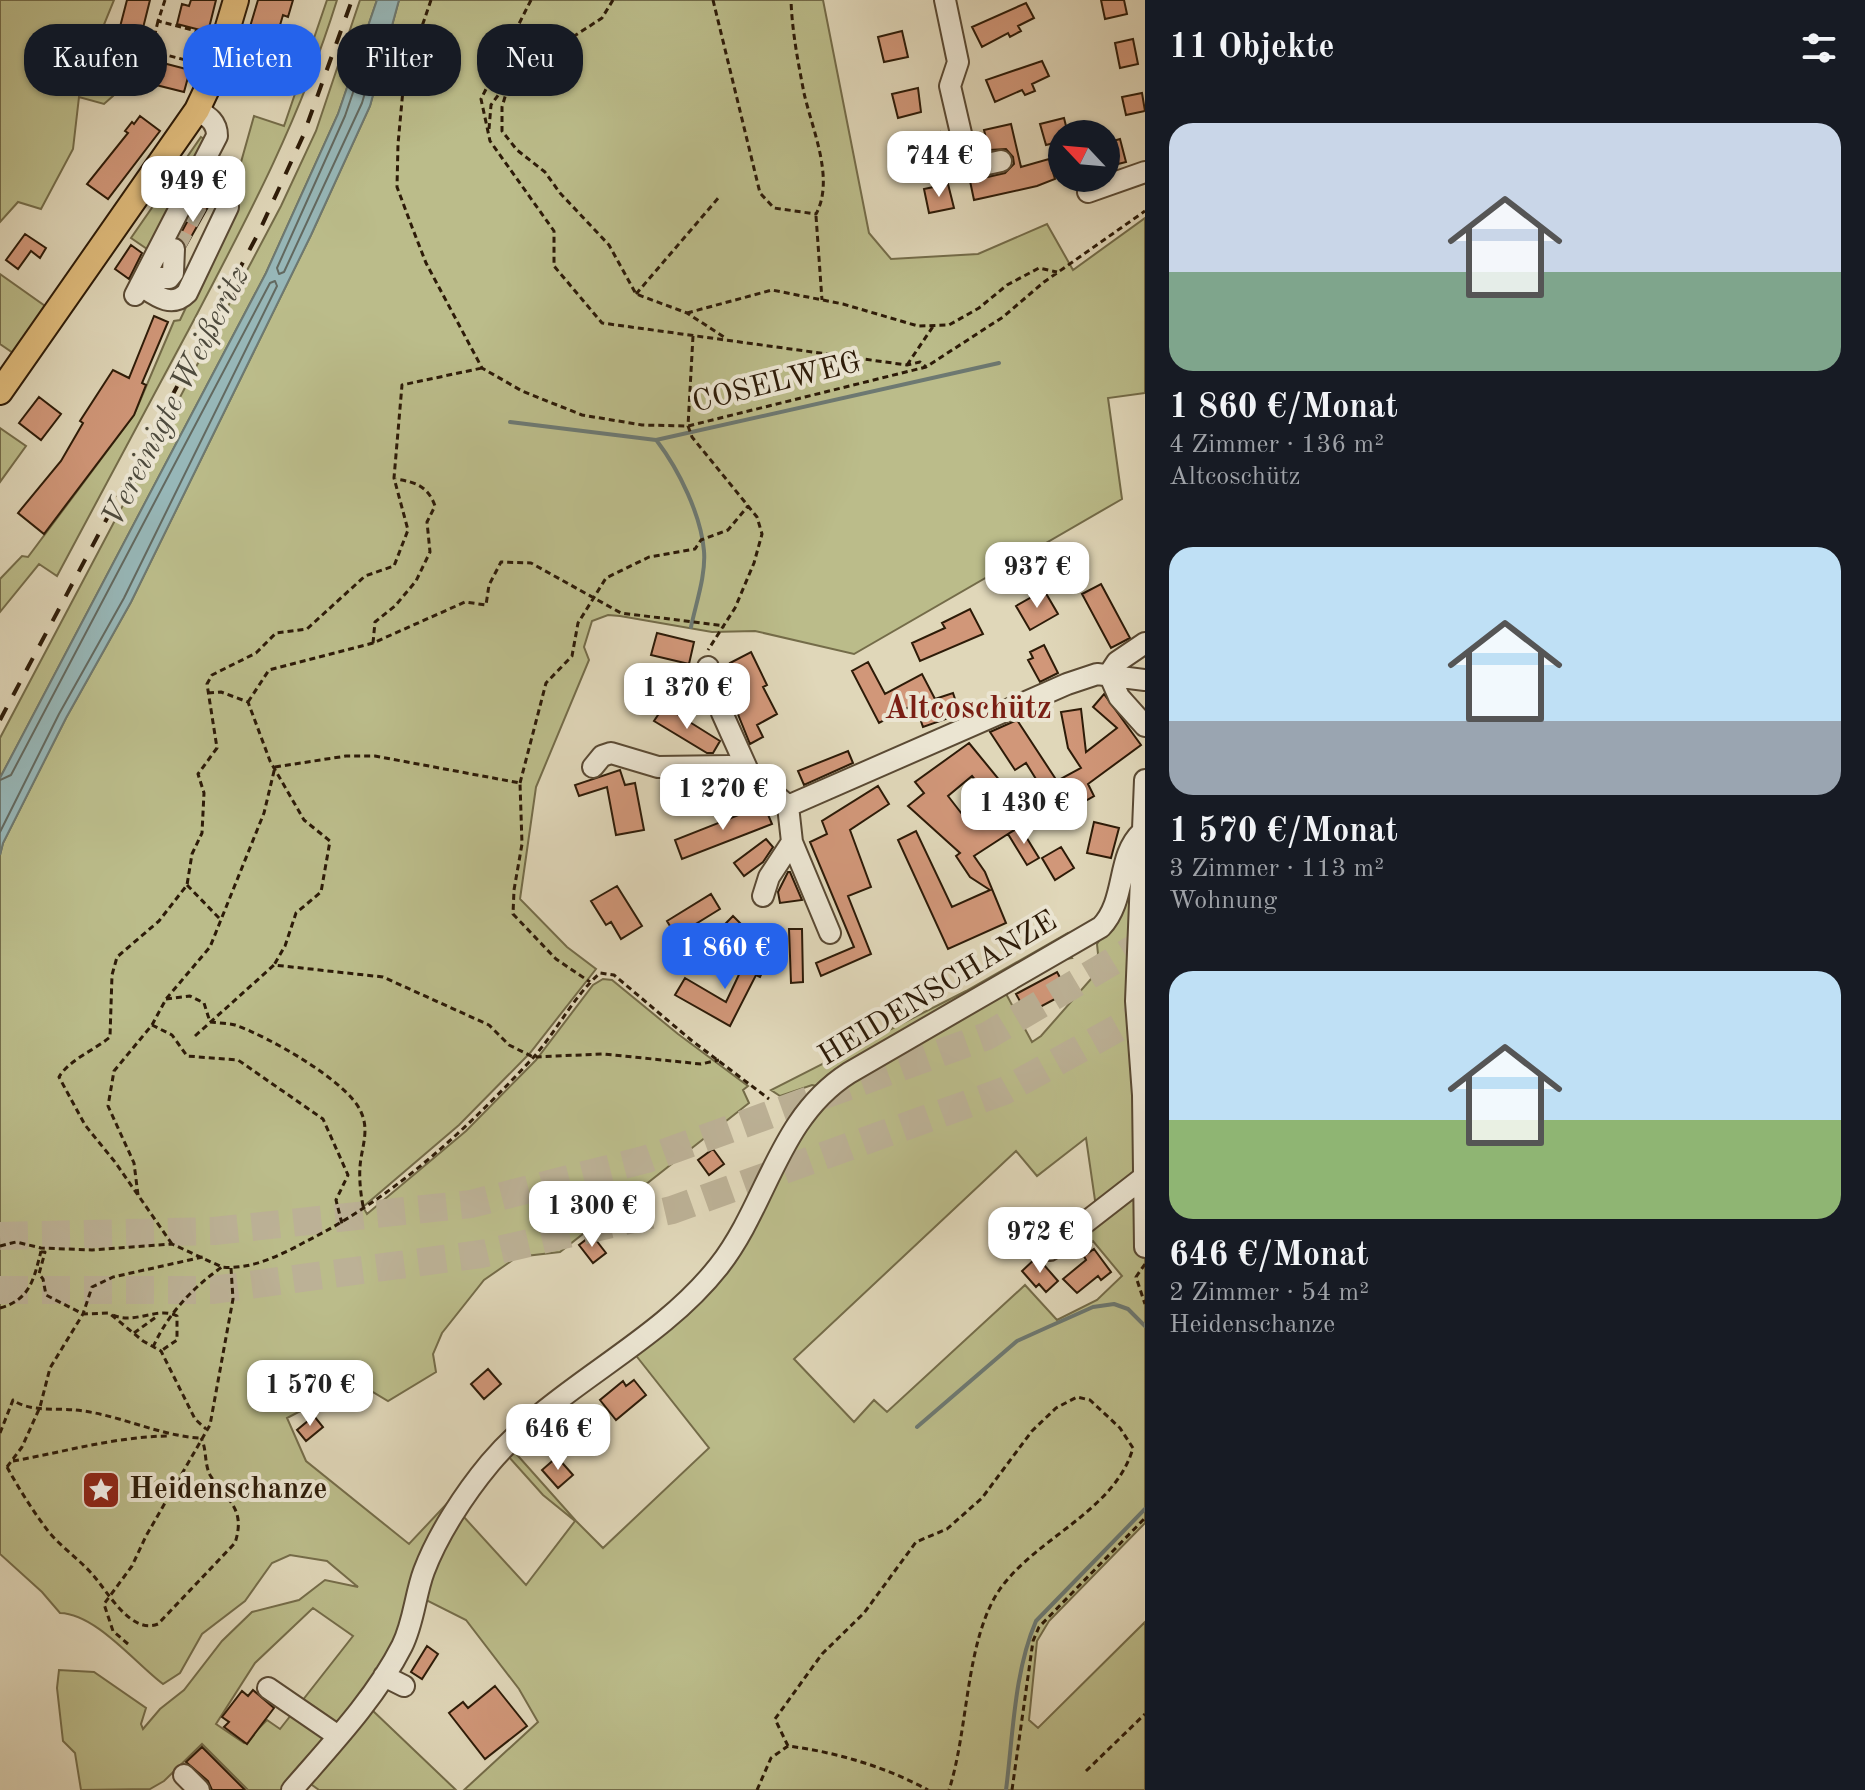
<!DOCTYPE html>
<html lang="de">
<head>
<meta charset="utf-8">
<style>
  body { margin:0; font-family:"Old Standard TT",serif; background:#242831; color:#f1f3f6; height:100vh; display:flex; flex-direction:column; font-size:30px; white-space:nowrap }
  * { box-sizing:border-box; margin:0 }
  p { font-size:26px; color:#9ea1a6 }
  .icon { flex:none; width:44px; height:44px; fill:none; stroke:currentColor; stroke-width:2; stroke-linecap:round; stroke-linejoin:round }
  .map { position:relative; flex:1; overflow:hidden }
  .side { display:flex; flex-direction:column; background:#171b24; width:720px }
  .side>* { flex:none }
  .guide { position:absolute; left:24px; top:24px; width:760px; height:72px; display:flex; gap:16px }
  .needle { width:52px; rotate:296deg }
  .controls { position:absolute; left:1048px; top:120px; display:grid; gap:16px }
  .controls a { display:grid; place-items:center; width:72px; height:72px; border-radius:50%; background:#171b24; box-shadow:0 2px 6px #0004; font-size:40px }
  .price { position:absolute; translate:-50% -68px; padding:0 18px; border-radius:16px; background:#fff; color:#222; font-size:26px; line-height:52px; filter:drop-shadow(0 2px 4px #0008) }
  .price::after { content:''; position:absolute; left:50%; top:48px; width:24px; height:18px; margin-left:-12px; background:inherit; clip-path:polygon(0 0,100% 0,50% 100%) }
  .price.selected { background:#2563eb; color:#fff }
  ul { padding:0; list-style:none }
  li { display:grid; align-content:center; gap:16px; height:424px; padding:0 24px }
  li span { display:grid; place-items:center; height:248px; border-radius:24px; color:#555 }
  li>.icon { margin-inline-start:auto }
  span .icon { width:144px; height:144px; fill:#fffc; stroke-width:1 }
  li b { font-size:34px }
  h2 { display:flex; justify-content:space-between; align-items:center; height:96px; padding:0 24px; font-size:34px }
  .chip { padding:0 28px; border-radius:32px; background:#171b24; box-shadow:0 2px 6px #0004; font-size:28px; line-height:72px }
  .chip.selected { background:#2563eb; color:#fff }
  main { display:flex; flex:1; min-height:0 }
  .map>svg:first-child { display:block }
  .green { fill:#bbbc8a; stroke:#746c49; stroke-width:2; fill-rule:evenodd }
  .water { fill:#97b7b8; stroke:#6d7972; stroke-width:2 }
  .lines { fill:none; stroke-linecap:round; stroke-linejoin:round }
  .shore { stroke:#626960; stroke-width:2 }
  .stream { stroke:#6d7972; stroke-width:4 }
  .building { fill:#d19779; stroke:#2d1b08; stroke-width:2 }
  .minor-tunnel { stroke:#bcb196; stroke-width:20; stroke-dasharray:20 10; stroke-linecap:butt }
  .highway-tunnel { stroke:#bcb196; stroke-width:28; stroke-dasharray:28 14; stroke-linecap:butt }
  .minor-casing { stroke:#5a4a34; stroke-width:24 }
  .major-casing { stroke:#2d1b08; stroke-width:28 }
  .path { stroke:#2d1b08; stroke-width:3; stroke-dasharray:6 4; stroke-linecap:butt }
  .minor { stroke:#ebe5d2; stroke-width:20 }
  .major { stroke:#e0bc7c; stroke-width:24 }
  .rail { stroke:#2d1b08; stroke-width:4; stroke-dasharray:14 14; stroke-linecap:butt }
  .labels { text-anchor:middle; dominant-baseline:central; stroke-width:8; stroke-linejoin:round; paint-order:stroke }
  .street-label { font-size:30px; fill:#2d1b08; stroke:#ebe5d2 }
  .poi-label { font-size:30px; font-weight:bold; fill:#2d1b08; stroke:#ebe5d2; text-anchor:start }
  .water-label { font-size:32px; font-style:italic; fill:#4d4a3d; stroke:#ebe5d2 }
  .neighbourhood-label { font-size:32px; font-weight:bold; fill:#7a1f14; stroke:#ebe5d2 }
</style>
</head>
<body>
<main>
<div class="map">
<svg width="1145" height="1790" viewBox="0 0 1145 1790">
  <rect width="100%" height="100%" fill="#e0d7b9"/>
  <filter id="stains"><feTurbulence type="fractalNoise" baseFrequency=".0025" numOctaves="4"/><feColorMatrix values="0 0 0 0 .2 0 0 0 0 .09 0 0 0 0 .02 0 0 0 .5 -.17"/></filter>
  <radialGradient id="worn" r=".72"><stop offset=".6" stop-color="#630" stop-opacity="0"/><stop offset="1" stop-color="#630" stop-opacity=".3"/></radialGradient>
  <path class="green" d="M0,0H114L92,54L113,96L104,104L79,97L73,149L41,209L18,202L0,222Z
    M327,0H337C299,122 247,219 188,331C144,413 100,495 57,576L39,564L0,612V579L22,556L28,557L134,415L174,321L180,320L240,194L234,187L254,116L284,126Z
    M360,0H377L338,114L266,273L0,778V738L281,206L316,131Z
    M399,0H823L869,233L891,259L978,254L1047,224L1073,270L1145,218V393L1108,398L1122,499L854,654L755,631L712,632L620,616L608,615L592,621L584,647L589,660L536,787L520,899L567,947L596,969L530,1053L459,1125L363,1207L367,1214L466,1131L536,1060L593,985L603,979L612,980L678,1034L748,1086L743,1090L749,1103L560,1252L517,1257L484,1280L442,1333L433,1354L436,1372L388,1401L356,1382L287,1418L306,1461L409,1544L469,1480L407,1623L361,1698L282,1790H248L202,1744L164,1781L150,1789L81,1790L75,1753L63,1741L57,1688L59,1670L94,1672L146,1708L141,1724L143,1729L160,1709L184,1690L222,1641L252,1612L299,1600L325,1580L358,1587L327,1561L290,1555L272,1563L245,1601L202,1634L180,1673L163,1684C135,1663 96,1614 60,1613L42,1592L0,1554V855L3,843L66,718L131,602L311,235L370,106ZM313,1608L353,1636L280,1729L267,1720L244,1743L216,1724L255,1663Z
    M201,137L204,139L150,251L131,238Z
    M0,274L55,313L22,359L0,344Z
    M0,428L26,446L0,482Z
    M1135,854L1133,909L1142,910L1145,1016V1523L1049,1621L1037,1641L1029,1720L1038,1728L1145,1622V1790H464L538,1722L519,1689L466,1620L422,1598C432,1543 472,1487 511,1448L576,1521L603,1548L709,1448L634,1353C674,1321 714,1287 740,1243C776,1183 788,1123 846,1079L1070,955L1072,958L1060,960L1005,992L1032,1042L1041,1036L1091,979L1098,954L1097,944L1119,910L1130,862ZM1086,1138L1097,1214L1064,1240L1075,1251L1093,1241L1122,1276L1097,1300L1057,1320L1025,1285L887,1412L874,1400L854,1422L794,1359L1016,1151L1037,1176ZM508,1456L543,1495L575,1521L526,1585L463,1516L494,1470Z
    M1091,929L823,1087L812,1085L780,1096L771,1090L966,991L1068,933Z
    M371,1709L456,1790H319L308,1782Z"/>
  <path class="water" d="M377,0H399L370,106L311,235L131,602L66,718L3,843L0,855V778L266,273L338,114Z"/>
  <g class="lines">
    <path class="shore" d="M381,26L383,31L362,103L284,272L279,274L277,268L345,116L375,28Z
      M0,780L11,775L270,283L275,281L277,286L124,598L59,714L0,832"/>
    <path class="stream" d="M510,422L656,440L999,363
      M657,441C679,470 701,515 704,551C706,575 696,603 691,627
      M917,1427L1017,1341L1048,1327L1093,1307L1114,1304L1128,1309L1145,1326
      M1006,1790C1013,1736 1014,1672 1036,1621L1145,1509"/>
  </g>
  <path class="building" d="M127,0H150L136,56L190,70L184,92L108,73Z
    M191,0H216L208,32L177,24L182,4L189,6Z
    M258,0H293L288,17L283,15L270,59L243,50Z
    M1101,0H1124L1127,14L1105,19Z
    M1026,3L1034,18L1018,26L1021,31L1010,37L1008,33L982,47L972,27Z
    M902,31L908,57L884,62L878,37Z
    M1133,39L1138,64L1120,68L1115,43Z
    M1042,61L1049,76L1032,84L1035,91L1025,95L1022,90L995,102L986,80Z
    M918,88L921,112L898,118L892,94Z
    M1142,93L1145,111L1126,115L1122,97Z
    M140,116L160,131L108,199L87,184L128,133L125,131L132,122L134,124Z
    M1064,118L1068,134H1062V141L1046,145L1040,124Z
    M1011,124L1021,167L1049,159L1055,179L1037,186L974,200L970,181L1005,173L1014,164L1013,157L1006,149L989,150L984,130Z
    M940,132L946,158L919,164L912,138Z
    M1120,139L1126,162L1106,167V143Z
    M948,184L954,208L929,213L924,189Z
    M196,205L208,207L186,246L179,237Z
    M25,234L46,248L40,258L31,251L18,269L6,260Z
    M131,245L142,253L129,279L115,269Z
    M154,316L168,322L142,383L146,385L134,415L44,534L18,513L61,461L83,423L80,421L113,370L129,378Z
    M39,397L61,414L41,440L19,423Z
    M1101,584L1130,638L1111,648L1082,594Z
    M1044,590L1058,614L1030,630L1016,606Z
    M970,609L983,634L920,661L912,643L945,628L942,623Z
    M657,633L694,642L689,664L651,655Z
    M1044,645L1058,673L1040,682L1028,660L1033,658L1030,652Z
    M751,652L767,685L763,687L777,714L757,725L763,737L750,744L729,692L742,685L730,663Z
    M868,662L885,694L922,674L935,699L953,693L960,714L923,727L915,704L879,723L852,671Z
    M1104,694L1141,745L1088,784L1094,796L1059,816L1026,763L1015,770L990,732L1017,720L1057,781L1081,768L1068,748L1061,712L1081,709L1086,752L1117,728L1093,707Z
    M664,706L720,741L713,753H707L654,721Z
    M969,743L1010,793L995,804L972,776L948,796L972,827L1001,810L1014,830L974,856L985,872L1006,923L948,949L898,840L916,831L952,907L990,890L970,877L956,856L960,853L908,806L924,793L915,782Z
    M848,751L853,763L804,785L798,771Z
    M620,770L625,785L635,783L644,830L616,835L607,787L579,796L575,785Z
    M728,780L743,785V797L666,801L665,783Z
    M878,786L889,804L850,830L871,887L848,896L871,954L821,976L816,963L854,947L810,842L827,834L822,821Z
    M764,805L772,824L682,859L675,840Z
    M1094,822L1119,828L1111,858L1087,853Z
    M1020,827L1039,858L1027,865L1008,834Z
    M766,839L773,847L763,862L744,876L734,863Z
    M1061,847L1074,868L1055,880L1042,858Z
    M788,872H790L802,900L780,903L778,892Z
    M617,886L642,926L621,939L611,922L606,925L591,901Z
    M711,894L720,909L676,936L667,921Z
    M733,916L743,926L698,972L688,962Z
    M789,929H802L803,982L791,983Z
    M751,949L769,958L760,977L756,975L730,1026L675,995L685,978L726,1002Z
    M1057,972L1068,992L1027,1014L1016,994Z
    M713,1149L724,1164L709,1175L698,1160Z
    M592,1235L606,1253L593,1263L579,1245Z
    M1094,1249L1111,1272L1101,1280L1098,1276L1077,1293L1063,1279L1086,1260L1084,1256Z
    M1037,1257L1058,1281L1046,1292L1039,1284L1036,1287L1022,1271Z
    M488,1369L501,1384L484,1399L471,1384Z
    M634,1380L646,1395L616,1420L600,1400L623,1381L626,1386Z
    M314,1416L323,1427L306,1441L297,1430Z
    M585,1420L598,1434L583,1448L570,1434Z
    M557,1457L573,1475L558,1488L542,1470Z
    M427,1646L438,1654L422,1679L411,1672Z
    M495,1686L527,1726L485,1759L449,1713L463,1702L468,1708Z
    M253,1690L274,1708L247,1744L224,1727L229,1722L222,1717L242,1691L248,1696Z
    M202,1747L245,1790H212L208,1781L186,1762Z"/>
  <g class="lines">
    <path class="minor-tunnel" d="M174,249L203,195"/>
    <path class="highway-tunnel" d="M0,1236L214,1231L471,1204L647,1159L987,1036L1145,942
      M0,1290H212L481,1254L672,1210L1004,1091L1145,1013"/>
    <defs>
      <path id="minor" d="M945,0L958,62L950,86L969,168L1001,161
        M1088,192L1145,172
        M147,272L157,278H169L173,273L174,249
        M140,285C155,295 171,309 187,293L228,207C227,196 219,189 208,191L203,195
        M135,295L217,136C217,122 209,117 197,110
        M1145,643L1117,662L1109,674L1119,697L1145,726
        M708,667L722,713L749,773L788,806
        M593,767L602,756L611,753L658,767L729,766L749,773
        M1145,780L1136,1001L1143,1095L1145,1247
        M788,806L1067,684L1097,674L1145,680
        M792,842L830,933
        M763,896L769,877L792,842L788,806
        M1050,1250L1144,1177
        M384,1676L404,1686
        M268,1688L338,1736
        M184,1775L199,1790
        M292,1790C331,1745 375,1699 402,1646C414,1622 415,1595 424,1571C438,1534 465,1493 490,1463C556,1385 656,1346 719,1266C768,1203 778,1118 849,1073L1101,927C1127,900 1116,856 1142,832"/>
      <path id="major" d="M0,392L197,110L214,74L236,0"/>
    </defs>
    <use href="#minor" class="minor-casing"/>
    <use href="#major" class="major-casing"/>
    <path class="path" d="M165,0L158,21L208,34
      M431,0L404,79L398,144L397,187L412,227L426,263L482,368L522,391L582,415L642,425L688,426L926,367L1003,317L1044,282L1145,211
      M531,0L481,99L490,141L554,231V266L602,323L907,365L920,362L926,367
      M613,0L602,18L559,46L532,59L510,80L502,107V131L517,150L545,172L560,193L609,245L636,294L687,313L727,339
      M713,0L760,193L774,208L816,214C835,179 812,129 804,93C798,62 792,31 791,0
      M158,21L151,51L193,62L201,33
      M489,129L491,105L507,83
      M816,216L822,300
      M636,294L720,196
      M687,313L772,290L843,304L918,326L949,325L979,308L1007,285L1039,268L1057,272
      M693,336L688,426L692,437L757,517L762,534L754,563L735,608L708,650
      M907,365L934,325
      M373,643L375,622L395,606L416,581L430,552L427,522L435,506C428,486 415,482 396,479
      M208,693L221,692L248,702L270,761L304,820L330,841L321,892L296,913L285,946L274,965
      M248,702L269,670L373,643L465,602L486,605L489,585L501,562L531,563L621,613L725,626
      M275,767L346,756H375L520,783L522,844L514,890L513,914L556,959L590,982
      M520,783L546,683L572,656L578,623L606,578L649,557L695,549L701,540L728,530L748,506
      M187,885L220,919
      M166,999L190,996L204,1003L210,1022
      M210,1022C218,1023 227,1023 235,1025C267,1036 348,1081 361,1112C370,1131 361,1149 360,1167C359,1180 361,1198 364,1210
      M152,1025L172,1035L187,1056L238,1060L323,1119L348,1175L336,1200L342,1224
      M195,1036L274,965L383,977L489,1025L509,1045L533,1057L604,1054L701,1064L719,1060
      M138,1195L134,1163L108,1106L114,1071L152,1025L166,999L210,947L264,813L275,767
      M172,1244L115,1162L85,1125L59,1077C69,1060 93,1051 110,1037L112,975L117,957L159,921L187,885L192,854L202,833L204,793L198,774L217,748L207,684L212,675L256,653L276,633L307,629L365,576L394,566L408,530L394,478L402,385L482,368
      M0,1246L16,1242L41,1248L92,1250L172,1244L222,1267C250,1270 279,1256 303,1243C392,1199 464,1132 531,1060C556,1033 572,998 600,973L614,975L691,1040L769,1099
      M41,1252H45L39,1274L43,1279L46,1295L83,1314L109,1313L143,1341L161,1351L195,1419L206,1429
      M1145,1264L1136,1277L1145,1304
      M0,1308C30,1300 34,1279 41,1251
      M113,1315C134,1325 158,1306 177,1316V1340L161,1351
      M134,1333L156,1317
      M153,1347C168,1314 192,1288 222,1267
      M0,1433L13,1400C29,1412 56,1408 75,1410C118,1414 156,1435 199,1438
      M13,1461C64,1452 114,1437 167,1436
      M7,1467C19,1489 33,1511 48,1531C61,1547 79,1559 93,1575C108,1592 131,1635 158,1624L235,1543C247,1506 224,1499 210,1475C204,1463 207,1449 201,1438
      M7,1467L22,1447L40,1407L50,1368L83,1314L92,1287L113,1277L203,1257
      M128,1644L113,1631L104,1604L132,1566L146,1536L210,1425L233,1299L231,1268
      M788,1746L775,1719L822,1654L864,1613L916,1542L947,1529L982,1498L1032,1431L1056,1408L1077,1397L1090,1400L1120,1428L1133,1448C1115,1511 1037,1537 1000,1589C965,1640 969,1728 949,1790
      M1086,1771L1145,1714
      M757,1790L771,1758L788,1746C836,1752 886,1767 928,1790
      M1012,1790L1033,1641L1039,1627L1145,1518"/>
    <use href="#minor" class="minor"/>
    <use href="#major" class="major"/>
    <path class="rail" d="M0,720L259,232L303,136L352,0"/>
  </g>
  <defs>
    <symbol id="sight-square" viewBox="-11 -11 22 22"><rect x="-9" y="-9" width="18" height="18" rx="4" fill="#8f2418" stroke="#ebe5d2"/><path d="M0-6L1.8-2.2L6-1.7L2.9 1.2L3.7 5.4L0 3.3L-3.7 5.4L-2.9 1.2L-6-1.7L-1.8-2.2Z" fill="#fff"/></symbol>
  </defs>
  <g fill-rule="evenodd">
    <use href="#sight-square" x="79" y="1468" width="44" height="44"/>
  </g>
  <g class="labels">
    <g class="street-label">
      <text transform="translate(777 383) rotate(-14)">COSELWEG</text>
      <text transform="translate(938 989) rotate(-31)">HEIDENSCHANZE</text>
    </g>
    <g class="poi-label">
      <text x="129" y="1490">Heidenschanze</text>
    </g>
    <g class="water-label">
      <text transform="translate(177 397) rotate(-63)">Vereinigte Weißeritz</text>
    </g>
    <g class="neighbourhood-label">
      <text x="968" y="710">Altcoschütz</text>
    </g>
  </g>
  <rect width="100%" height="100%" filter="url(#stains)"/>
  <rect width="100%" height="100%" fill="url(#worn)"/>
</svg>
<div class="controls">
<a><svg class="needle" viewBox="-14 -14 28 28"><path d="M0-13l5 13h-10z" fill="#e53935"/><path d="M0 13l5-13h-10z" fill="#9ea1a6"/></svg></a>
</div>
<b class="price" style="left:939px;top:199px">744 €</b>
<b class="price" style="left:193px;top:224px">949 €</b>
<b class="price" style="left:1037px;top:610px">937 €</b>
<b class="price" style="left:687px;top:731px">1 370 €</b>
<b class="price" style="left:723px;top:832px">1 270 €</b>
<b class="price" style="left:1024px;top:846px">1 430 €</b>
<b class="price selected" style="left:725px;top:991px">1 860 €</b>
<b class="price" style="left:592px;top:1249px">1 300 €</b>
<b class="price" style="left:1040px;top:1275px">972 €</b>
<b class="price" style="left:310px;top:1428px">1 570 €</b>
<b class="price" style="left:558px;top:1472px">646 €</b>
<div class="guide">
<a class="chip">Kaufen</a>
<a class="chip selected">Mieten</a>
<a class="chip">Filter</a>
<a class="chip">Neu</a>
</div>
</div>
<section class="side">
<h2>11 Objekte<svg class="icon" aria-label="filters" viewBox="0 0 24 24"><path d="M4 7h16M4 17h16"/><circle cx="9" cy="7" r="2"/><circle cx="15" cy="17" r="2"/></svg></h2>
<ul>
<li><span style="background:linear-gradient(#c9d6e8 60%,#7fa58c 0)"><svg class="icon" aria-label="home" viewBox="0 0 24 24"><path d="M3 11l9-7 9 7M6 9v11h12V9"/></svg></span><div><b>1 860 €/Monat</b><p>4 Zimmer · 136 m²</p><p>Altcoschütz</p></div></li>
<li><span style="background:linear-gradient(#bfe0f5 70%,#9aa5b1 0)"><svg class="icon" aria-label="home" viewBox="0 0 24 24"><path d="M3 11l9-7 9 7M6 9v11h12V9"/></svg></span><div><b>1 570 €/Monat</b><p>3 Zimmer · 113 m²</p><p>Wohnung</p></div></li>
<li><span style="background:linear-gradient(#bfe0f5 60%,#8fb573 0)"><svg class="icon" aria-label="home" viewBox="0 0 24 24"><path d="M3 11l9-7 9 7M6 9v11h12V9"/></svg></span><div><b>646 €/Monat</b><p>2 Zimmer · 54 m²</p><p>Heidenschanze</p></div></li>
</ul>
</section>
</main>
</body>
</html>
